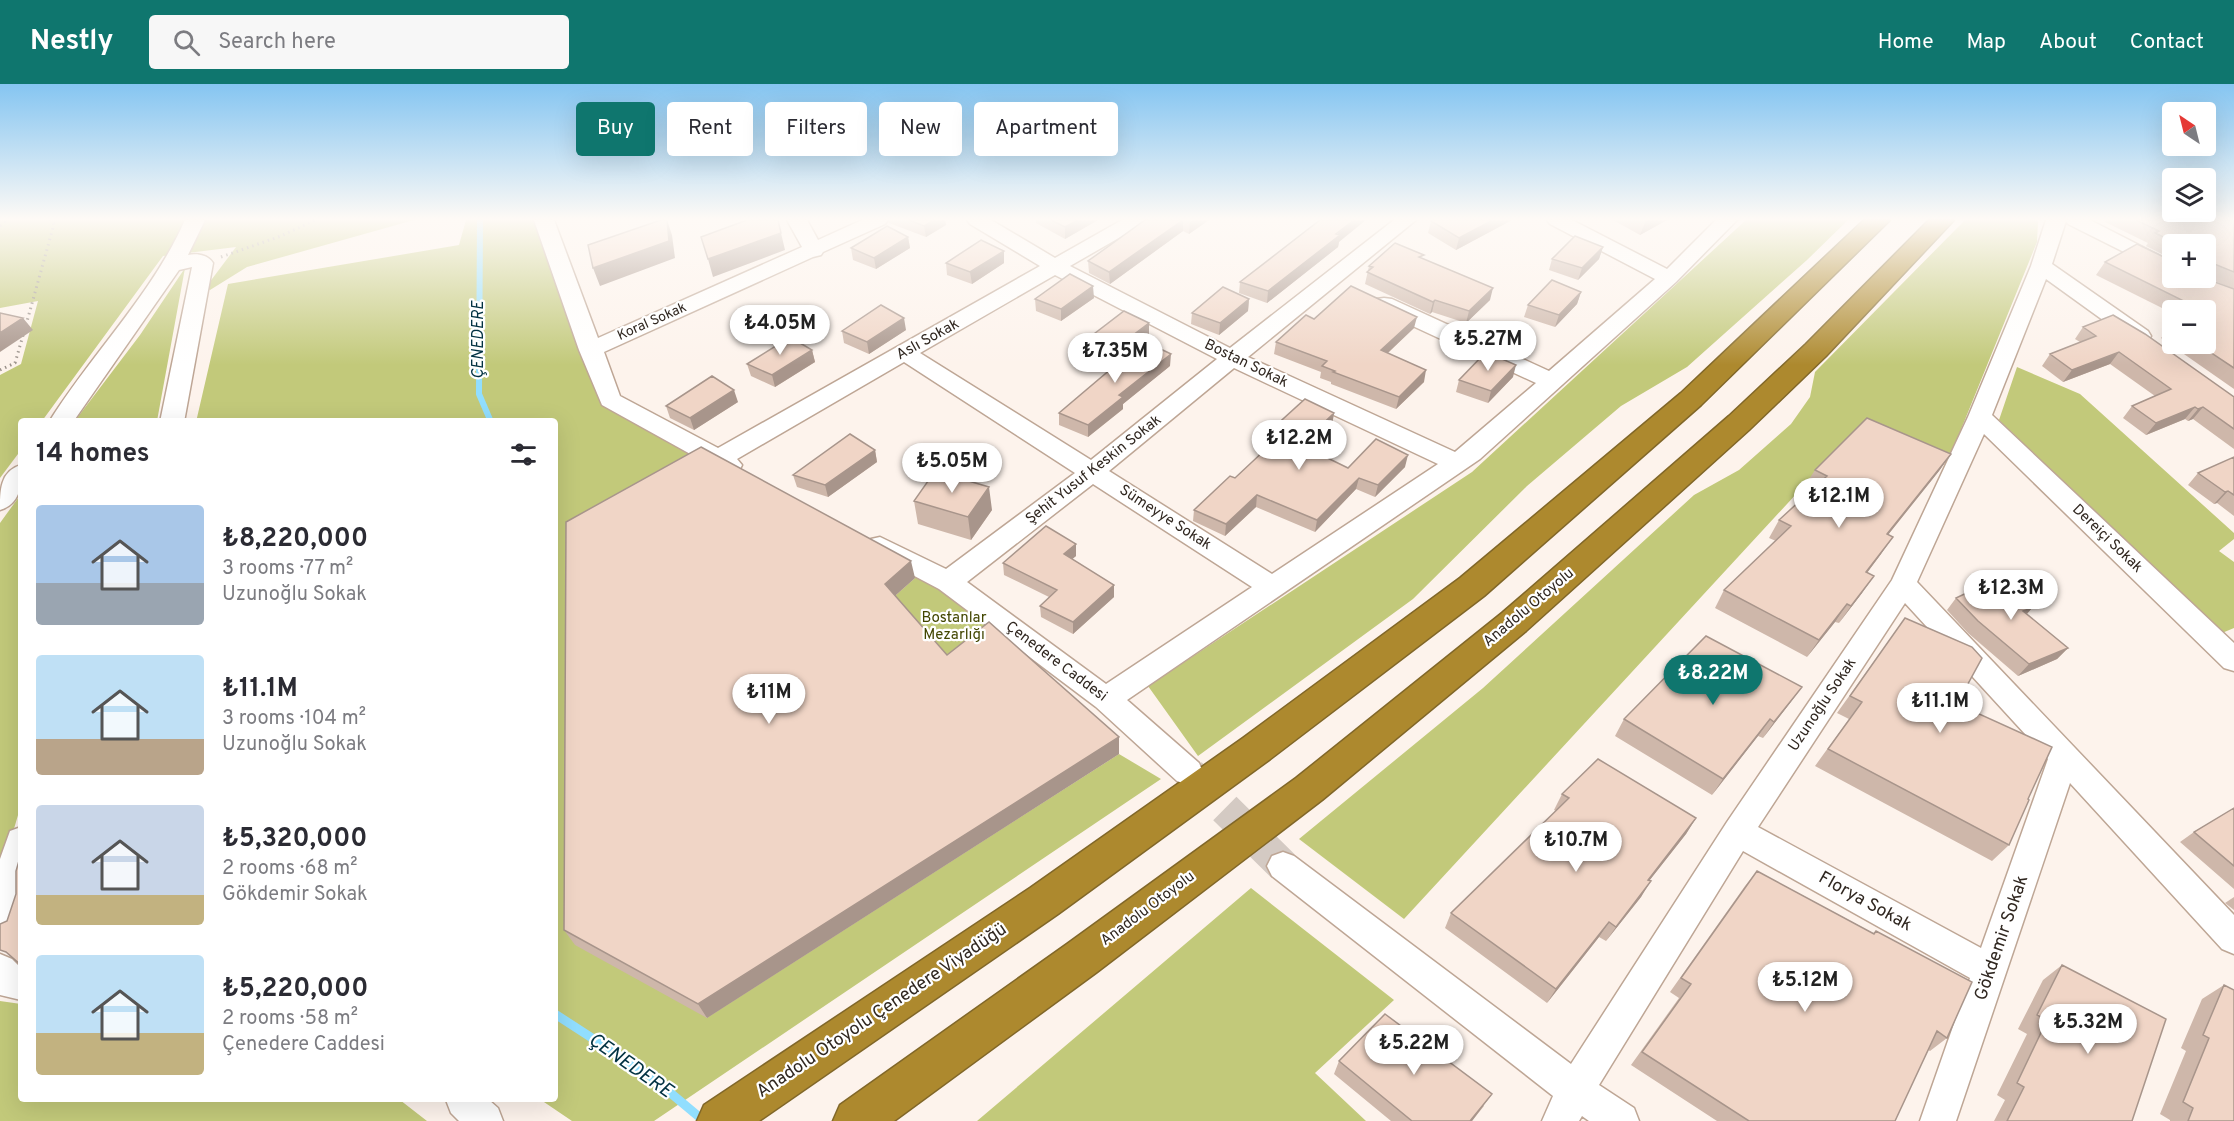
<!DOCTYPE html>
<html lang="en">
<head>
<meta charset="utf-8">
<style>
  body { margin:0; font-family:Overpass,sans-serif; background:#f7f7f7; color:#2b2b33; height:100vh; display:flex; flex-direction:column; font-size:22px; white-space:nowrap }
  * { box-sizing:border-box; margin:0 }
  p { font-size:20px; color:#7c7c81 }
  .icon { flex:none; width:33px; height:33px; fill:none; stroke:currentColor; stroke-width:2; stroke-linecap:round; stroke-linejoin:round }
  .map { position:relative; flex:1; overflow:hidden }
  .sheet { position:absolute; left:18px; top:334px; width:540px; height:684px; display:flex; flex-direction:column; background:#fff; border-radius:6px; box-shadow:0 6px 24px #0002 }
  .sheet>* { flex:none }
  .banner { position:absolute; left:576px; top:18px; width:570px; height:54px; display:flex; gap:12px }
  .needle { width:39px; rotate:325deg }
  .controls { position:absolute; left:2162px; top:18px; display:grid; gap:12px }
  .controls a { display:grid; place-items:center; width:54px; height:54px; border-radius:6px; background:#fff; box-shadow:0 6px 24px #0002; font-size:30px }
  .price { position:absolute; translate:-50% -51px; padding:0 14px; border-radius:21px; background:#fff; color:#222; font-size:20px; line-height:39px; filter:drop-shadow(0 2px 3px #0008) }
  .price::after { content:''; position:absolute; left:50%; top:36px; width:18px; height:14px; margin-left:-9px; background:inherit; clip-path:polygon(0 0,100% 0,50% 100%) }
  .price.active { background:#0f766e; color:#fff }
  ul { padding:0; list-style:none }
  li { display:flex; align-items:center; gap:18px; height:150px; padding:0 18px }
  li span { display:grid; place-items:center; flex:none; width:168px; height:120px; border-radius:6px; color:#555 }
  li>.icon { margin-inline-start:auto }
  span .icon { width:72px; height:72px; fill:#fffc; stroke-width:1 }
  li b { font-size:26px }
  h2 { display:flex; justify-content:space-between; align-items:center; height:72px; padding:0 18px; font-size:26px }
  .pill { padding:0 21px; border-radius:6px; background:#fff; box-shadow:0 6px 24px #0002; font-size:21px; line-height:54px }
  .pill.active { background:#0f766e; color:#fff }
  header { display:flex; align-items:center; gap:36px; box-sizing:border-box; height:84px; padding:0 30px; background:#0f766e; color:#fff }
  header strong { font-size:28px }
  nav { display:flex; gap:33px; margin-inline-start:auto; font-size:21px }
  .search { width:420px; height:54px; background:#f7f7f7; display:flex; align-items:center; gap:15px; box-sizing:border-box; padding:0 21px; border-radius:6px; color:#7c7c81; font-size:22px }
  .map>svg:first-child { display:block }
  .green { fill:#c2c97a }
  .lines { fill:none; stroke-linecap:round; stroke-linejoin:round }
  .stream-far1 { stroke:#91defe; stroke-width:6 }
  .stream { stroke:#91defe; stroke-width:9 }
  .minor-tunnel { stroke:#d4cac3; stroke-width:33; stroke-dasharray:33 16; stroke-linecap:butt }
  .minor-casing { stroke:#bea695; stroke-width:3 }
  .highway-casing { stroke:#816729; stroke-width:3 }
  .path { stroke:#9b928b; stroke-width:3; stroke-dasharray:1.5 4; stroke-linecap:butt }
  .minor { fill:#fff; fill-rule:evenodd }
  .highway { fill:#ad892e; fill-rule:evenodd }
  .wall { fill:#ceb7aa }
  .shaded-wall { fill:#a8958b }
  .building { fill:#f0d5c6; stroke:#a8958b; stroke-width:1.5 }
  .labels { text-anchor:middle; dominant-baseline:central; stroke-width:4.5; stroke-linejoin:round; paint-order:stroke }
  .far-street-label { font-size:14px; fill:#302720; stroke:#fff }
  .street-label { font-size:15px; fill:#302720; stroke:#fff }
  .park-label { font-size:15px; fill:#424600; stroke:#fff }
  .water-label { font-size:16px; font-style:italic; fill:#023242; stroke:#fff }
  .near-street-label { font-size:18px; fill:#302720; stroke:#fff }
  .near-water-label { font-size:20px; font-style:italic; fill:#023242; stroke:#fff }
</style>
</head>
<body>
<header>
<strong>Nestly</strong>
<div class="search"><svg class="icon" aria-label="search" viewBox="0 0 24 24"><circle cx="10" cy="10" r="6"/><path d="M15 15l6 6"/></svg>Search here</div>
<nav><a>Home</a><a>Map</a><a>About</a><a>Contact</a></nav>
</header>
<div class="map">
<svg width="2234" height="1037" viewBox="0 0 2234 1037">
  <rect width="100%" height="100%" fill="#fdf3ec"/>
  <path class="green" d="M0,136H414L247,183L210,206L206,203L236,163L163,172L42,337L21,338V366L0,394V291L21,280L38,217L0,224Z
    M466,136H544L610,316L715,373L706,934L1119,670L1161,695L654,1037H572L541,1016H555V338H196L228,200L459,161Z
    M1746,136H1848L1807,176L1687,283L1621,322L1527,402L1413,515L1198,672L1148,602L1472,388Z
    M1965,136H2035L2038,138L2037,158L1947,380L1859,342L1404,835L1299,755L1483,604L1694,411L1739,386L1791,340L1810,313L1815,288Z
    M185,184L157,337L74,338L140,251Z
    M2017,283L2080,310L2234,449V455L2219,467L2234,478V544L2222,549L1999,336Z
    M21,410V721L0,792V439Z
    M925,485L1008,542L950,588L889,517Z
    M1251,804L1394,916L1315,989L1366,1037H977Z
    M0,917L21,920V1016H400L427,1037H0Z"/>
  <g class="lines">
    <path class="stream-far1" d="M480,136L479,310L491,338"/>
    <path class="stream" d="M555,930L649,991L704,1037"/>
    <path class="minor-tunnel" d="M1190,690L1283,782"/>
    <defs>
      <path id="minor" d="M185,136H205L188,171C197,169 208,171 213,179L184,338H160L192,183L179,186L73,338H49C92,269 152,211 185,136Z
        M534,136H554L598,254L802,163L787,136H807L818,156L862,136H888L885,140L823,168L821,171L813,173L604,268L620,312L718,364L1040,182L970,140L967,136H991L1055,174L1122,136H1146L1143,140L1070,182L1230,264L1394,136H1416L1248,273L1455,368L1536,299L1376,225L1373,220L1376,215L1384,214L1392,215L1549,287L1655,195L1550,140L1547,136H1572L1667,185L1716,136H1737L1676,198L1480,375L1127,616L1199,679L1203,688L1199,697L1188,701L1177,697L1096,623L939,505L871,469L867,462L871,455L880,453L946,485L1075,389L904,278L737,375L742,381L739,387L730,389L721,387L602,321L579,266ZM1055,191L1217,275L1091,376L920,269ZM1234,284L1438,380L1272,490L1109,387ZM1093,400L1252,503L1106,600L967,498Z
        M2046,136H2090L2172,178V192L2068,140L2066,137L2052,180L2148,247L2151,252L2148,257L2140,259L2132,257L2046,195L1992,331L2234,559V587L2224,584L1984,350L1917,498L2234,831V870L2222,865L2070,699L1956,1037H1920L1970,894L1743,767L1599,1001L1634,1024L1639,1037H1589L1582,1032L1579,1037H1542L1553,1012L1272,792L1267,782L1272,772L1283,768L1294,772L1571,980L1727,738L1892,496L1968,333L2031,182ZM1905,519L2048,675L1981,864L1758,743Z
        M21,381C21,400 22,419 0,426C0,407 0,387 21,381Z
        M21,743V814L12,841L0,845V775L10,747Z
        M0,870L12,875L21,884V916L0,911Z
        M446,1016H489L498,1024L503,1037H459L451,1029Z"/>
      <path id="highway" d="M1864,136H1890L1701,321L1484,512L1269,676L1058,830L759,1037H697L704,1021L1030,804L1243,654L1460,494L1681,309Z
        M1929,136H1954L1826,272L1749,346L1526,547L1322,716L1097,888L894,1037H833L840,1021L1067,860L1296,694L1502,529L1729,332L1806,260Z"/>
    </defs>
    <use href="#minor" class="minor-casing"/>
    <use href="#highway" class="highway-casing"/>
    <path class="path" d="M0,142L7,136
      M221,173L281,152L315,136
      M26,241L54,140L50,136
      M0,286L15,279L24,248"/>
    <use href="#minor" class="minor"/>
    <use href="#highway" class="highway"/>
  </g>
  <path class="wall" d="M888,136H945L946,141L926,153L889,139Z
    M1036,136H1098L1065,155L1036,139Z
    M1145,136H1209L1189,150L1183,147L1110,200L1089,189L1088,177Z
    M1512,136L1456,166L1428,149L1431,137Z
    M1613,136H1667L1640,151Z
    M2107,136H2234V305L2161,254L2172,240V260H2205V226H2172V229L2096,191L2105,178L2172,194L2229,203L2205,193V160H2172V175L2146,162L2148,159L2105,138Z
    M908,153L910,164L876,185L853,176L851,164Z
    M1339,158L1338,163L1267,219L1239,209L1240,198Z
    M1603,163L1599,175L1578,196L1549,186L1552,175Z
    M1423,175L1490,216L1466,239L1432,228L1430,230L1365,200L1369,182Z
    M946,179H1004L972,200L947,191Z
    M1581,208L1577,220L1555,243L1524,233L1528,221Z
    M1094,214L1061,237L1036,227L1035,215Z
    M1249,215L1248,227L1219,251L1191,240L1192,229Z
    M1314,235L1414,244L1388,269L1424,298L1396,325L1331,300V298L1320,294L1321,288L1274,270L1276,258Z
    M1149,239V251L1117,275L1090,265V253Z
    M2083,243L2234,313V365L2193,335L2188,337L2185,335L2146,351L2123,334L2132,322L2155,312L2110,280L2063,298L2042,282L2050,270L2080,258L2075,255Z
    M906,246L869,270L844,259L842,247Z
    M812,266L815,278L775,303L751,292L747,280Z
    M1170,282L1123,320V325L1088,353L1059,341V329Z
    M1513,293L1488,319L1456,308L1459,296Z
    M738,318L694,346L670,334L666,322Z
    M1334,329L1332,341L1308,364L1348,384L1405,383L1375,413L1356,405L1315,448L1256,423L1225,452L1193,437L1194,426L1235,394L1273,358L1271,357L1272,345Z
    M875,366L877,378L828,413L797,403L793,391Z
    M1951,370L1939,387L1888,451L1881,470L1867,489L1862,509L1839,539L1835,538L1807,573L1715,524L1724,506L1776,457L1769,454L1779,436L1811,407L1804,403L1815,386Z
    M2234,373V432L2217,419L2214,420L2188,401L2198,389Z
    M914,417L992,426L971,456L918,440Z
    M566,438L915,494L895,512L947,571L1119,670L707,934L575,861L564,846Z
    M1076,460V472L1072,475L1114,501V513L1073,550L1041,533L1040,522L1049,513L1004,491L1003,479Z
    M1956,514L2032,524L2027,530L2068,564L2057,575L2018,592L1968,549L1947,526Z
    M1905,534L1957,620L2028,715L2009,761L1992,777L1815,682L1849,635L1837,629Z
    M1802,603L1763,654L1758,652L1712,711L1615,652L1624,635Z
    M1562,710L1696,734L1686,750L1649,797L1641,813L1606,857L1599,853L1547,919L1445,844L1451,829L1556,727L1554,726Z
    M2234,724V805L2180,758L2194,748Z
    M1757,787L1873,849L1876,847L1947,954L1930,967L1928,966L1895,1037H1717L1631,981L1679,914L1670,908L1745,802Z
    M2234,813V826L2225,819Z
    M2062,881L2132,1037H1994L2005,1016L1997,1011L2027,950L2018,945L2043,896Z
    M2224,901L2234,1037H2170V1036L2160,1030L2186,967L2181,964L2202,915Z
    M1339,977L1484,1022L1472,1037H1391L1334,990Z"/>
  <path class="shaded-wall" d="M667,136L672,151L675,174L600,202L593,184Z
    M934,136H945L946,141L926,153L924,142Z
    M1078,136H1098L1065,155V143Z
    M1183,136V147L1110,200L1109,188Z
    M1193,136H1209L1189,150L1190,138Z
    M1354,136H1366L1339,158L1338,163L1267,219L1268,207Z
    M1493,136H1512L1456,166L1459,154Z
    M1646,136H1667L1640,151Z
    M781,149L785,166L713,193L708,175Z
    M908,153L910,164L876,185L874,174Z
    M1603,163L1599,175L1578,196L1582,184Z
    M1004,167V179L972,200L970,188Z
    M1093,202L1094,214L1061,237V225Z
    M1493,204L1490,216L1466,239L1469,227Z
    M1581,208L1577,220L1555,243L1559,231Z
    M1249,215L1248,227L1219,251L1220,239Z
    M1435,216L1432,228L1430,230L1433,218Z
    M1417,233L1414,244L1378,278L1381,266Z
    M23,234L33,246L0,268V249Z
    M904,234L906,246L869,270L867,258Z
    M1149,239V251L1117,275V263Z
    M812,266L815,278L775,303L772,291Z
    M2119,268L2110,280L2063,298L2072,286Z
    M1171,270L1170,282L1123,320V325L1088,353V341L1119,311Z
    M1516,281L1513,293L1488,319L1491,307Z
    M1426,286L1424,298L1396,325L1399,313Z
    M734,306L738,318L694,346L690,334Z
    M2195,323L2185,335L2146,351L2156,339Z
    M2203,323L2193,335L2188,337L2198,325Z
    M1334,329L1332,341L1299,373L1301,361Z
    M875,366L877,378L828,413L825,401Z
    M1951,370L1939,387L1875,467L1887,450Z
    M1408,371L1405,383L1375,413L1378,401Z
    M1359,394L1356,405L1315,448L1317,436Z
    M989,403L992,426L971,456L968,433Z
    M2228,407L2217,419L2214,420L2225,408Z
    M1257,411L1256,423L1225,452L1226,440Z
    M1893,453L1881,470L1854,506L1866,488Z
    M1076,460V472L1064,482V470Z
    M911,477L915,494L889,517L885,500Z
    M1874,492L1862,509L1839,539L1851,522Z
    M1114,501V513L1073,550V538Z
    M1847,520L1835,538L1807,573L1819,556Z
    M2032,524L2022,535L2023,527Z
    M2068,564L2057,575L2018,592L2029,580Z
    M1802,603L1790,619L1763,654L1774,638Z
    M1770,635L1758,652L1712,711L1723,695Z
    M1119,653V670L707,934L698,920Z
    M1696,734L1686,750L1638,811L1648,796Z
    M1651,797L1641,813L1606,857L1616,843Z
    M1609,838L1599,853L1547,919L1556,905Z
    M1492,1010L1472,1037H1470Z"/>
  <path class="building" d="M661,136H667L669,157L593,184L588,161Z
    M747,136H778L781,149L708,175L701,153Z
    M909,136H934L924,142Z
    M1051,136H1078L1065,143Z
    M1145,136H1183L1109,188L1088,177Z
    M1320,136H1354L1336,150L1340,151L1268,207L1240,198Z
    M1433,136H1493L1459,154L1431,137Z
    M2136,136H2234V188L2212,179H2205V160H2178L2155,149L2159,147Z
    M887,142L908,153L874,174L851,164Z
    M1575,152L1603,163L1582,184L1552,175Z
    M981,156L1004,167L970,188L946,179Z
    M1395,159L1424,171L1419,173L1493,204L1469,227L1435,216L1433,218L1367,188L1373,183L1369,182Z
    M2137,160L2172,177V194H2204L2234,205V284L2198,260H2205V230L2208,229L2105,178Z
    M1070,190L1093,202L1061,225L1035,215Z
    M1552,196L1581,208L1559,231L1528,221Z
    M1351,202L1417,233L1381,266L1426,286L1399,313L1333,288L1335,287L1322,282L1327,277L1276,258L1306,231L1314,235Z
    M1223,203L1249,215L1220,239L1192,229Z
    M881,221L904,234L867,258L842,247Z
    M1124,227L1149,239L1117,263L1090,253Z
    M0,229L23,234L0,249Z
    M2113,231L2145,250L2234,313V345L2203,323L2198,325L2195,323L2156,339L2132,322L2171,305L2119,268L2072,286L2050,270L2096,252L2083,243Z
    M790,253L812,266L772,291L747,280Z
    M1144,257L1171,270L1119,311L1123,313L1088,341L1059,329Z
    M1486,268L1516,281L1491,307L1459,296Z
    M712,292L734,306L690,334L666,322Z
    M1305,315L1334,329L1301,361L1348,384L1376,355L1408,371L1378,401L1359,394L1317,436L1257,411L1226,440L1194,426L1230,392L1235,394L1283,349L1272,345Z
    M1867,334L1951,370L1887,450L1893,453L1866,488L1874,492L1851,522L1847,520L1819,556L1724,506L1791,442L1779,436L1827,392L1815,386Z
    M850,350L875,366L825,401L793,391Z
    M701,363L911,477L885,500L947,571L989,538L1119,653L698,920L564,846L566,438Z
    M2234,373V411L2228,407L2225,408L2198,389Z
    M935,387L989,403L968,433L914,417Z
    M1046,442L1076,460L1064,470L1114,501L1073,538L1040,522L1057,506L1003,479Z
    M1996,495L2032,524L2023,527L2068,564L2029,580L1978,537L1956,514Z
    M1905,534L1972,563L1982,574L1957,620L2052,663L2028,715L2029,716L2009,761L1828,665L1862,618L1850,612Z
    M1706,552L1802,603L1774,638L1770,635L1723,695L1624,635Z
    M1598,675L1696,734L1648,796L1651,797L1616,843L1609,838L1556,905L1451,829L1569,714L1562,710Z
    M2234,724V782L2194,748Z
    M21,770V881L6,868L0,866V840L7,837L16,810V787Z
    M1757,787L1874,850L1876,847L1972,898L1947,954L1937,947L1895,1037H1749L1642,968L1691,900L1681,894Z
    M2062,881L2166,935L2132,1037H2007L2024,1003L2017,999L2047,936L2037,931Z
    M2224,901L2234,906V1037H2188L2193,1024L2183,1018L2209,954L2203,951Z
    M1385,930L1492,1010L1470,1037H1412L1339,977Z"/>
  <linearGradient id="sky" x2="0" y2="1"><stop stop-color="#85c5f1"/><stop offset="0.48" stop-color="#fefaf6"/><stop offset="1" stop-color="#fefaf6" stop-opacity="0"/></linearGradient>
  <rect width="2234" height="281" fill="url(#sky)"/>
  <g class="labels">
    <g class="far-street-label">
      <text transform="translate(652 238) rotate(-24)">Koral Sokak</text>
    </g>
    <g class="street-label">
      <text transform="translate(928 256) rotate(-29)">Aslı Sokak</text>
      <text transform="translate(1246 280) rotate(26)">Bostan Sokak</text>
      <text transform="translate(1094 386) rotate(-38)">Şehit Yusuf Keskin Sokak</text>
      <text transform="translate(1165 434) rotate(33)">Sümeyye Sokak</text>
      <text transform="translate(2107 455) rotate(44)">Dereiçi Sokak</text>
      <text transform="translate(1529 524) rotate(-40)">Anadolu Otoyolu</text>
      <text transform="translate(1056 578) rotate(37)">Çenedere Caddesi</text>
      <text transform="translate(1823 621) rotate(-56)">Uzunoğlu Sokak</text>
      <text transform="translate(1148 825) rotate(-37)">Anadolu Otoyolu</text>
    </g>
    <g class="park-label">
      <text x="954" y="534">Bostanlar<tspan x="954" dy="17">Mezarlığı</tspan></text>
    </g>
    <g class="water-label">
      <text transform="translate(479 256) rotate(-90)">ÇENEDERE</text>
    </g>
    <g class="near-street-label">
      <text transform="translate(1865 818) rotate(29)">Florya Sokak</text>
      <text transform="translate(2002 854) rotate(-71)">Gökdemir Sokak</text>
      <text transform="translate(882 927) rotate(-34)">Anadolu Otoyolu Çenedere Viyadüğü</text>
    </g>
    <g class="near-water-label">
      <text transform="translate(630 982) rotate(35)">ÇENEDERE</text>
    </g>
  </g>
</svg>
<div class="controls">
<a><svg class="needle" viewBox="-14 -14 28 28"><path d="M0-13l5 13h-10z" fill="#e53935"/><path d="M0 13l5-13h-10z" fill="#7c7c81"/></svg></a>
<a><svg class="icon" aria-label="layers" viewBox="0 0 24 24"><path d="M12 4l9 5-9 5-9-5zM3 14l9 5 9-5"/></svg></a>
<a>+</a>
<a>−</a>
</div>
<b class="price" style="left:780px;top:272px">₺4.05M</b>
<b class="price" style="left:1488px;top:288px">₺5.27M</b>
<b class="price" style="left:1115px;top:300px">₺7.35M</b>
<b class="price" style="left:1299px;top:387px">₺12.2M</b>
<b class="price" style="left:952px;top:410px">₺5.05M</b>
<b class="price" style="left:1839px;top:445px">₺12.1M</b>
<b class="price" style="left:2011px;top:537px">₺12.3M</b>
<b class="price active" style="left:1713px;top:622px">₺8.22M</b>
<b class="price" style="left:769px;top:641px">₺11M</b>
<b class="price" style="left:1940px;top:650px">₺11.1M</b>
<b class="price" style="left:1576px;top:789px">₺10.7M</b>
<b class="price" style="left:1805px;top:929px">₺5.12M</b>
<b class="price" style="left:2088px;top:971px">₺5.32M</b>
<b class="price" style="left:1414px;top:992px">₺5.22M</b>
<div class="banner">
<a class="pill active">Buy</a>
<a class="pill">Rent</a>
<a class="pill">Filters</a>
<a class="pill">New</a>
<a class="pill">Apartment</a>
</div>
<section class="sheet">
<h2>14 homes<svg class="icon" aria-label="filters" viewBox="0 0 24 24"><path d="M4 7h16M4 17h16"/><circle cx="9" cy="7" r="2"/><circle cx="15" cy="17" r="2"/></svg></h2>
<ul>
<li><span style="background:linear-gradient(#a9c7e8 65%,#9aa5b1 0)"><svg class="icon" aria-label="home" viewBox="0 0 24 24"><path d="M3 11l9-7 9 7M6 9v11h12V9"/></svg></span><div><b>₺8,220,000</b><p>3 rooms · 77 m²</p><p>Uzunoğlu Sokak</p></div></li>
<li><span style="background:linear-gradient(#bfe0f5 70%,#b9a48a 0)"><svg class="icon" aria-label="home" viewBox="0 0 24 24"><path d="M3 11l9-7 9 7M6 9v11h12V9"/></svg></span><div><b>₺11.1M</b><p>3 rooms · 104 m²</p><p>Uzunoğlu Sokak</p></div></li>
<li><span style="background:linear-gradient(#c9d6e8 75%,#c2b280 0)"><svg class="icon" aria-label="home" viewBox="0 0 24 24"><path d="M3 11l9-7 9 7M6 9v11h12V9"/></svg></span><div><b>₺5,320,000</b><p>2 rooms · 68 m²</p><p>Gökdemir Sokak</p></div></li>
<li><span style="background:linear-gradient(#bfe0f5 65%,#c2b280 0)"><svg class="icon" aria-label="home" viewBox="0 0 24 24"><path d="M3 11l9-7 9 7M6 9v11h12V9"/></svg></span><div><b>₺5,220,000</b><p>2 rooms · 58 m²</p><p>Çenedere Caddesi</p></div></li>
</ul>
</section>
</div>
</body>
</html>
